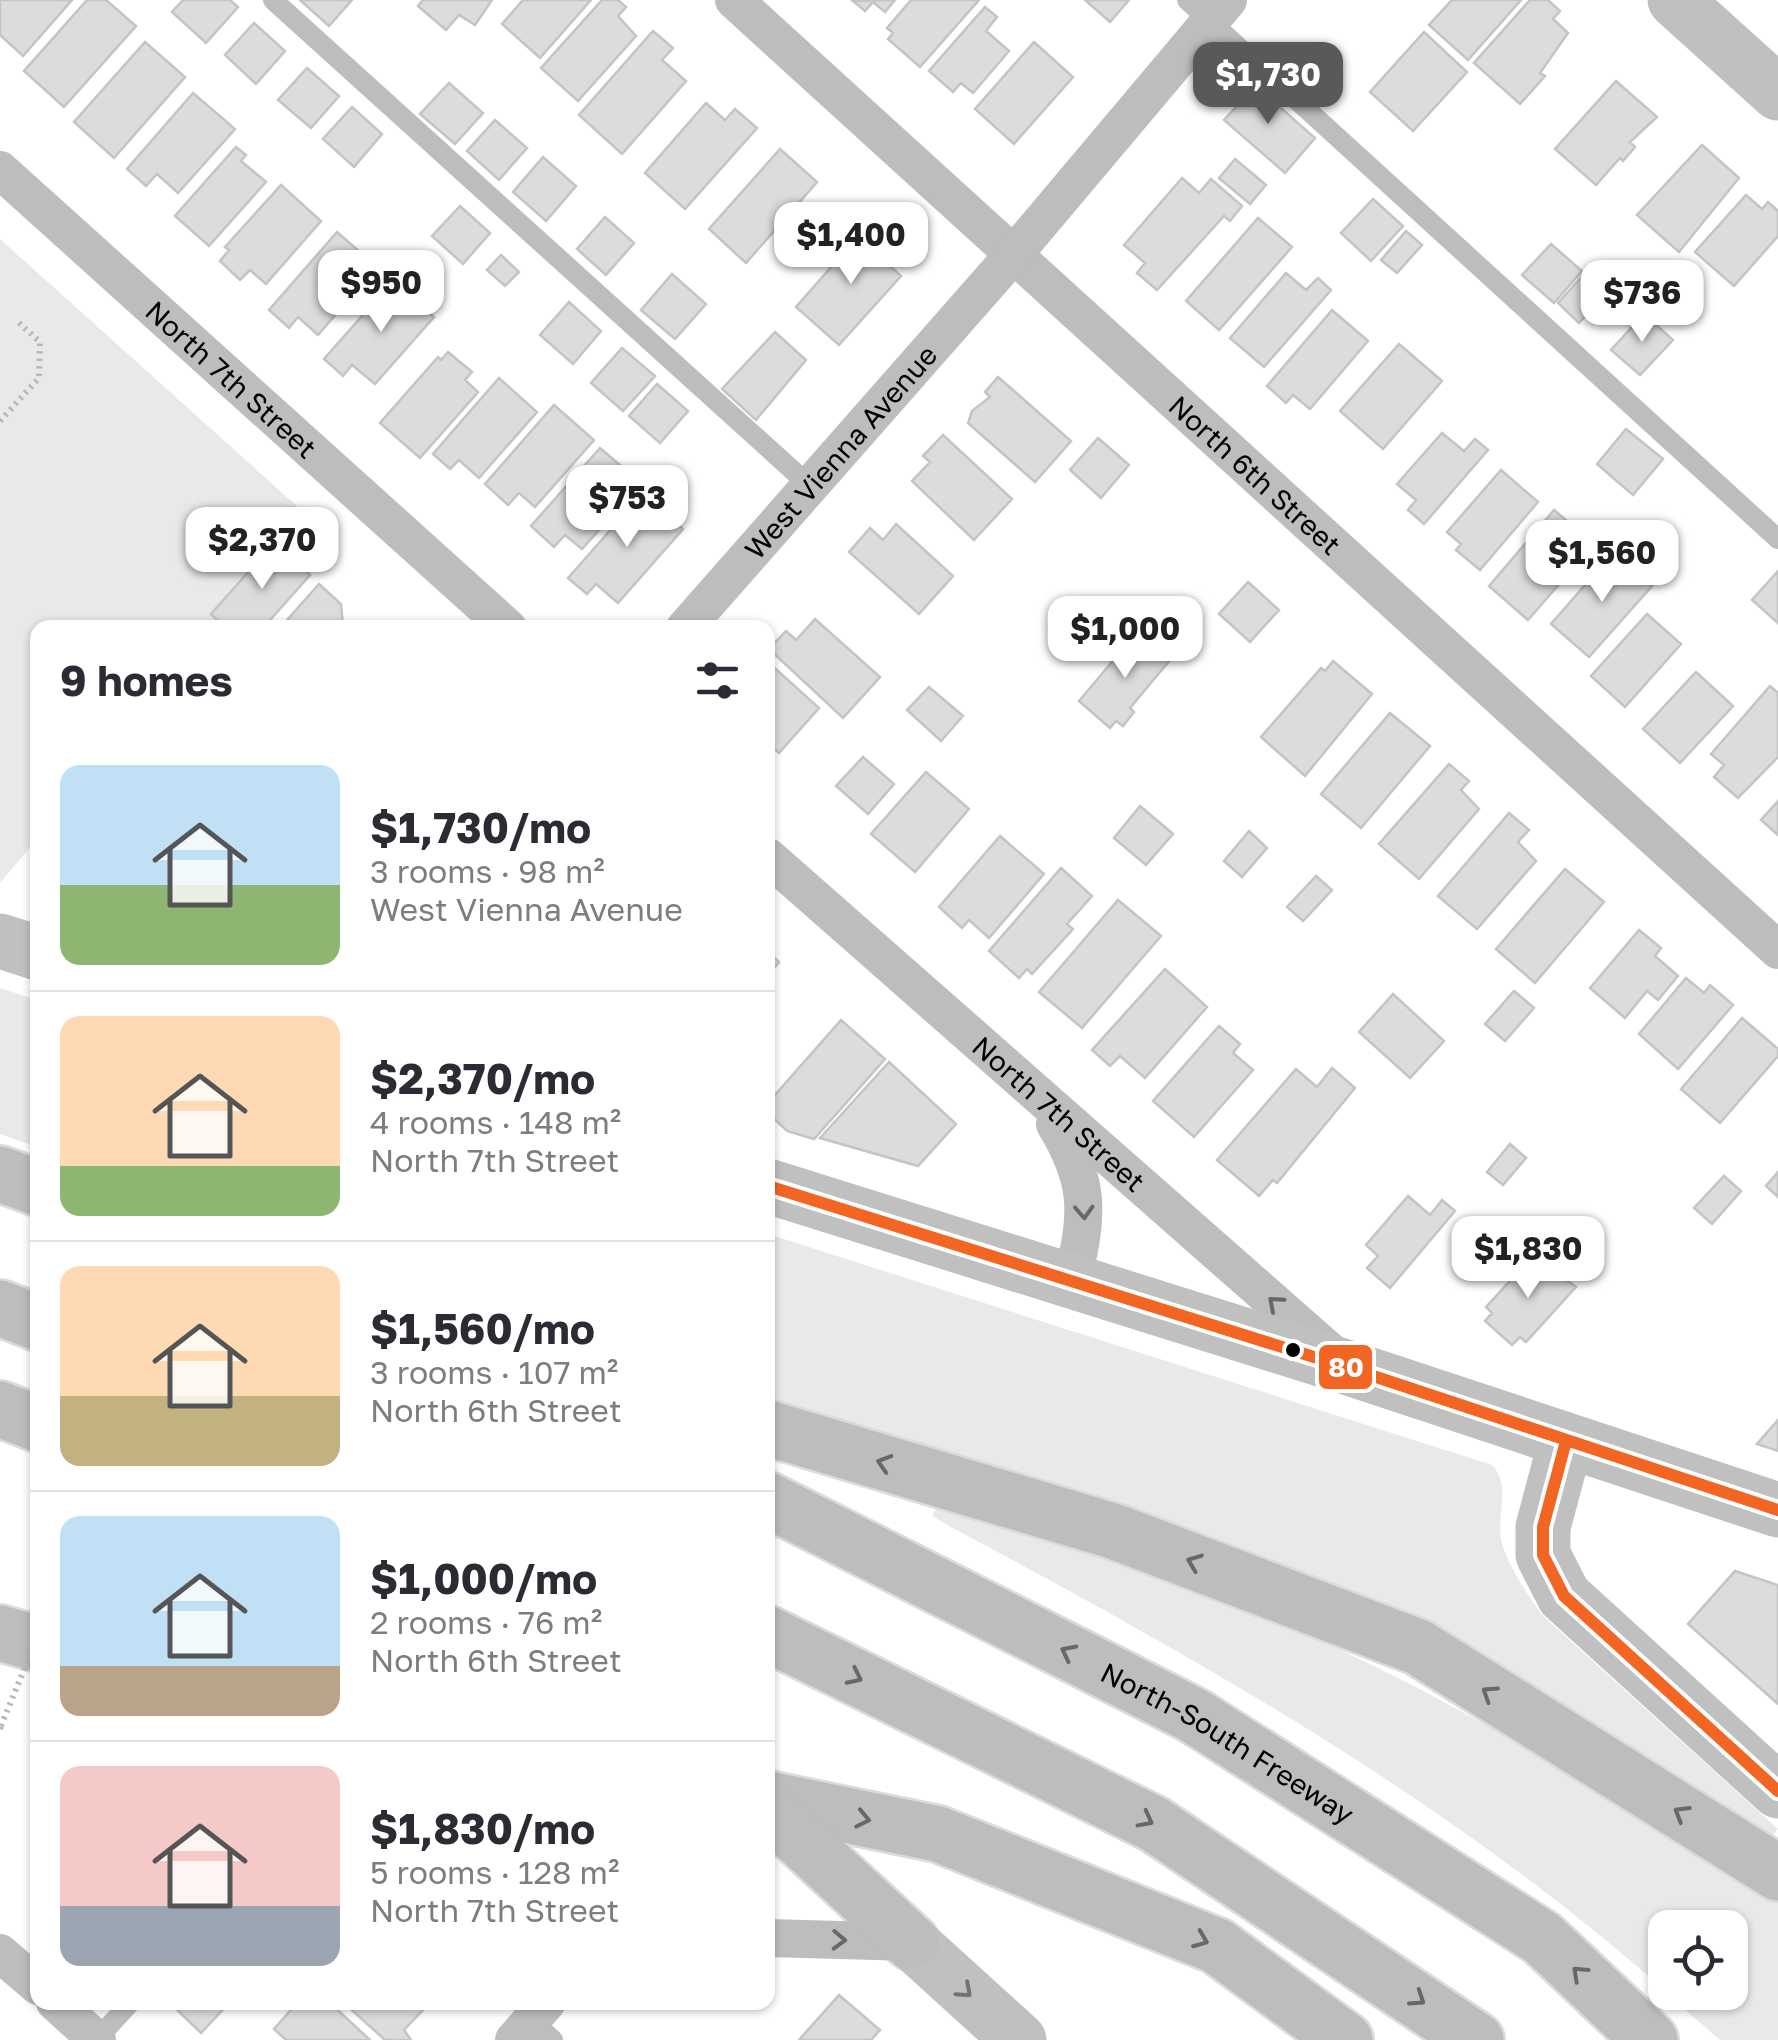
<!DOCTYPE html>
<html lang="en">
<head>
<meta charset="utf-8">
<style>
  body { margin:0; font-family:"Golos Text",sans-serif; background:#f2f2f3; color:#2b2b33; height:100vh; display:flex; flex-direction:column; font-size:38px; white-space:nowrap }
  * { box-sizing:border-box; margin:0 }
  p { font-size:32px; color:#7c7c81 }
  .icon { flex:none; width:55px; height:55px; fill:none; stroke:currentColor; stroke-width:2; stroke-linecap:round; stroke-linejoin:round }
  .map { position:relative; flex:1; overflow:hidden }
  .details { position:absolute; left:30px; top:620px; width:745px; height:1390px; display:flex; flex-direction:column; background:#fff; border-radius:20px; box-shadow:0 2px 8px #0004 }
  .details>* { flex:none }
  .tools { position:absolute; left:1648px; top:1910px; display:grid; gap:20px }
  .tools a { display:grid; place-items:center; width:100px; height:100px; border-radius:20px; background:#fff; box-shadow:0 2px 8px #0004; font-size:50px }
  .price { position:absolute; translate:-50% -85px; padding:0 22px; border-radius:20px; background:#fff; color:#222; font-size:32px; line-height:65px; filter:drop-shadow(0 2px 5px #0008) }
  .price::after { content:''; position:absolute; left:50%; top:60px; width:30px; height:22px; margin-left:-15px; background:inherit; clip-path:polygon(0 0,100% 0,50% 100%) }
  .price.selected { background:#595959; color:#fff }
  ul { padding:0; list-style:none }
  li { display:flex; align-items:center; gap:30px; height:250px; padding:0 30px }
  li+li { border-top:2px solid #e1e1e2 }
  li span { display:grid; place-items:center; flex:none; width:280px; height:200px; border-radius:20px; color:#555 }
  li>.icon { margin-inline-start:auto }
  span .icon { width:120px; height:120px; fill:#fffc; stroke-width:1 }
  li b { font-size:42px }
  h2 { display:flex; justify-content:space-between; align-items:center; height:120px; padding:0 30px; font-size:42px }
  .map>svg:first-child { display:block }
  .green { fill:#e9e9e9 }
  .building { fill:#dcdcdc; stroke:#c4c4c4; stroke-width:2.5 }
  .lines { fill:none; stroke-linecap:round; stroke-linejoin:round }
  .highway-casing { stroke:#dbdbdb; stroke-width:60 }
  .path { stroke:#b8b8b8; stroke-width:6; stroke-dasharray:2.5 5; stroke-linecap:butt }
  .lane { stroke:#bdbdbd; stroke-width:20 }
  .street { stroke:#bdbdbd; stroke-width:38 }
  .secondary { stroke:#c0c0c0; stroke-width:55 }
  .highway { stroke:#bdbdbd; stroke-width:55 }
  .path-bridge { stroke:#b8b8b8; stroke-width:6; stroke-dasharray:2.5 5; stroke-linecap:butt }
  .bus-1-casing { stroke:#fff; stroke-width:20 }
  .bus-1 { stroke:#f26522; stroke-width:12 }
  .oneway { stroke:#686868 }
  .oneway2 { stroke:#737373 }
  .bus-dot { fill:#000; stroke:#fff; stroke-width:4 }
  .labels { text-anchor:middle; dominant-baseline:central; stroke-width:8; stroke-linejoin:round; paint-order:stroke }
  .street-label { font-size:28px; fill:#000; stroke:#fff }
  .line-badge { stroke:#fff; stroke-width:4 }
  .badge-label { font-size:28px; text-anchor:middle; font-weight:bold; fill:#fff }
</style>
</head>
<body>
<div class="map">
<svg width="1778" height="2040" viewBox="0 0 1778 2040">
  <rect width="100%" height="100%" fill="#fff"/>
  <path class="green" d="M0,239L309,517L216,627L38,628L37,839L0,883Z
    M0,988L37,1000V1147L0,1134Z
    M768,1234L1492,1465C1514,1488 1493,1519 1503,1547C1512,1572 1527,1593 1542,1615L1778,1829L1766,1843L1504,1680L768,1411Z
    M938,1506C1032,1535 1128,1561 1219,1597C1418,1675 1599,1788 1778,1902V2040H1720L1666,1993L1730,1992V1928H1665V1991C1451,1801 1202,1661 951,1527L932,1516Z"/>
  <path class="building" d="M0,0H72L23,56L0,35Z
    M87,0H106L136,26L64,107L24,71Z
    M183,0H230L238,7L206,43L172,12Z
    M300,0H352L329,26Z
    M423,0H492L475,25L459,15L446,30L418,6Z
    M523,0H591L540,58L502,24Z
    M602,0H618L626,7L618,16L636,36L578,101L541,68Z
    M895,0L885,12L873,2L865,11L853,1Z
    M911,0H979L920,67L888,39L893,33L887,28Z
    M1085,0H1129L1110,22Z
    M1452,0H1521L1468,60L1429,25Z
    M1530,0H1548L1560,11L1553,19L1568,33L1540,73L1545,76L1520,104L1474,63Z
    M985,7L997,17L986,31L1009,51L973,93L961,83L953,92L929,71Z
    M254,23L285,51L256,84L225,55Z
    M653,31L673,48L662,60L686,81L622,154L579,115Z
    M1424,32L1467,72L1413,131L1370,92Z
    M145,42L185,77L114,158L74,122Z
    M1034,42L1073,77L1014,144L975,109Z
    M307,68L339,96L311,128L278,100Z
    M1248,79L1315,138L1285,173L1224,120L1239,104L1232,98Z
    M1616,81L1657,117L1630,142L1635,147L1623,161L1620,158L1596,185L1555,149Z
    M449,83L483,113L455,144L420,114Z
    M193,93L235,129L178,193L157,174L146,186L127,169Z
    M706,103L725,120L735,109L757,128L685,209L645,173Z
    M352,107L382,134L354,167L323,139Z
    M495,120L527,148L499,180L467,151Z
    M1702,145L1739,178L1679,252L1637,215Z
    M236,147L246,155L241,161L266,182L209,246L175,216Z
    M780,149L817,182L746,263L709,229Z
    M543,157L576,186L546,221L513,192Z
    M1235,159L1266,185L1250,204L1219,178Z
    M1182,178L1199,193L1211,179L1242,206L1230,221L1224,216L1157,290L1137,273L1145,263L1124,245Z
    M281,185L321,221L266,284L250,270L240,280L220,261L229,250L225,247Z
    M1746,195L1762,209L1768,202L1778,211V236L1734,286L1695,252Z
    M1373,199L1403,226L1371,261L1341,233Z
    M460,206L490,233L463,264L432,236Z
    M605,217L634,243L606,275L577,249Z
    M1258,218L1292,247L1219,330L1186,301Z
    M868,225L891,245L880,257L901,276L839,345L796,307Z
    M1406,231L1422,245L1397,273L1381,260Z
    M337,232L377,267L318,335L298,317L289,328L269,310Z
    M1551,244L1582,271L1554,303L1522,275Z
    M501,255L519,272L505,286L487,270Z
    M1587,271L1609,290L1579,323L1558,303Z
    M1286,273L1306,290L1318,278L1331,290L1264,367L1230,338Z
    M672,274L706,304L675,339L641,310Z
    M393,281L434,317L375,384L352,365L343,376L324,359Z
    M569,302L601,331L573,364L540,335Z
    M1332,310L1368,341L1310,409L1293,395L1286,403L1267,386Z
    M1644,314L1673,340L1640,375L1611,350Z
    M775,332L806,360L756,420L722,389Z
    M1399,344L1442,381L1383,449L1340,411Z
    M622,348L655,376L623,411L591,383Z
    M448,352L472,372L465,380L478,392L420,458L380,423L438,357L441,360Z
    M998,377L1071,441L1035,482L968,423L972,411L990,397L985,392Z
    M499,378L537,412L479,478L459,460L450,469L433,454Z
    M657,384L688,411L660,443L629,416Z
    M554,405L594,440L535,507L519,493L508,505L485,484Z
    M1626,429L1663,459L1633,495L1597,464Z
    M1442,433L1464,451L1475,439L1488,450L1424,524L1408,510L1416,500L1397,484Z
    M943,435L1012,499L974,540L912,481L930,462L923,456Z
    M1098,438L1129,465L1101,498L1070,470Z
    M600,448L641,483L582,549L565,535L554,547L531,526Z
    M1501,470L1538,502L1480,570L1456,550L1461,544L1447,532Z
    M643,493L683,529L618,603L596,584L587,594L568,578Z
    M1554,510L1594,544L1528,620L1489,586Z
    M896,524L953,576L919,614L849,552L870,528L883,540Z
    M274,543L310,575L263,628H225L211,614Z
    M1614,552L1652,586L1589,657L1551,624Z
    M1778,571V623L1752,600Z
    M1248,582L1279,610L1250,642L1219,614Z
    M319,584L341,604L343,626L280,628Z
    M1647,614L1681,644L1625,707L1591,676Z
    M815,619L880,677L843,718L769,649L786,631L796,640Z
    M1138,631L1171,659L1130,708L1134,712L1123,726L1116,721L1110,728L1079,701Z
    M1333,661L1372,694L1305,776L1261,737L1321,668L1325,671Z
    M768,662L819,708L779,753L768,743Z
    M1696,672L1733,706L1680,763L1643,729Z
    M1770,686L1778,693V757L1738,798L1714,777L1724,765L1711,754Z
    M929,687L963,716L941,741L907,710Z
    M1390,713L1430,746L1361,828L1321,794Z
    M863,757L894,784L868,814L836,786Z
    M1449,764L1469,781L1461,790L1479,809L1419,879L1379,844Z
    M926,772L969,809L915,872L871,834Z
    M1778,801V835L1761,820Z
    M1140,806L1173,834L1146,865L1114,838Z
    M1509,813L1529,830L1518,842L1536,861L1477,929L1438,896Z
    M1249,831L1267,848L1242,877L1224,861Z
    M1000,836L1044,874L989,938L969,920L962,928L939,907Z
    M1061,868L1092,896L1067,924L1073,929L1032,974L1027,969L1019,978L989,951Z
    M1565,869L1604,902L1535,983L1496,949Z
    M1316,876L1332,890L1303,921L1287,907Z
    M1118,900L1161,936L1082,1028L1039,992Z
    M1639,930L1661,948L1655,956L1678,976L1658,1000L1647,991L1625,1018L1590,988Z
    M768,952L779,962L768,975Z
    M1165,969L1207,1007L1145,1078L1120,1056L1110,1066L1092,1050Z
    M1686,978L1704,993L1710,985L1733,1005L1678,1069L1639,1034Z
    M1514,991L1534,1008L1505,1041L1485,1024Z
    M1393,994L1444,1041L1410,1078L1359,1032Z
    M1742,1018L1778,1049V1056L1720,1123L1681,1089Z
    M841,1020L885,1059L814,1139L787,1131L768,1113V1103Z
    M1219,1026L1240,1044L1233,1053L1253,1070L1194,1137L1153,1101Z
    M889,1062L956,1124L918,1166L820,1138Z
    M1332,1068L1355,1088L1277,1183L1273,1180L1259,1196L1217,1160L1296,1069L1317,1087Z
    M1510,1144L1526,1158L1503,1185L1487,1172Z
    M1778,1172V1197L1766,1186Z
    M1724,1176L1741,1191L1712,1224L1694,1208Z
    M1408,1196L1430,1215L1442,1200L1455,1211L1390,1288L1367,1268L1378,1256L1366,1245Z
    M1533,1256L1576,1287L1526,1342L1520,1337L1512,1345L1485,1321L1492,1313L1486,1307Z
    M1778,1420V1451L1757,1444Z
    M1735,1571L1778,1585V1704L1688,1624Z
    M839,1995L880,2030L871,2040H799Z
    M169,2002H230L201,2033Z
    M298,2002H329L370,2040H286L274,2029Z
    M343,2002H415L423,2010L404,2030L411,2040H385Z"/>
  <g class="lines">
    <defs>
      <g id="highway">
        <path d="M0,1174L38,1188"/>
        <path d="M0,1308L38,1323"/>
        <path d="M0,1409L38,1424"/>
        <path d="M768,1428L1113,1531L1418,1647L1778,1873"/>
        <path id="s5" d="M768,1500L1193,1715L1542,1938L1650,2040"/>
        <path d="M0,1633L38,1644"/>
        <path d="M768,1634L1154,1824L1476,2040"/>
        <path d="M768,1799L938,1834L1217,1946L1345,2040"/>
        <path d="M768,1810L911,1942"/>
      </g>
    </defs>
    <use href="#highway" class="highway-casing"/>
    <path class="path" d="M0,421L39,378L40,342L17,321
      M0,1729L1,1726"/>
    <path class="lane" d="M273,0L810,486
      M1187,0L1778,539
      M531,2020L553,2040
      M96,2040L131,2002"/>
    <g class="street">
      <path id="s1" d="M734,0L1778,950"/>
      <path id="s2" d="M0,170L508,628"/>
      <path id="s3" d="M685,628L1014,254L1228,0"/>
      <path id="s4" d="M768,857L1335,1356"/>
      <path d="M1055,1124C1091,1183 1088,1216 1072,1281"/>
      <path d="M768,1938L911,1942"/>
      <path d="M0,1953L38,1986"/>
      <path d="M55,2002L97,2040"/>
      <path d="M514,2040L547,2002"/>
    </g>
    <path class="secondary" d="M1675,0L1778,93
      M0,941L38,953
      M768,1186L1349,1368L1778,1510
      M1566,1441L1543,1527V1555L1564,1596L1778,1791
      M911,1942L1019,2040"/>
    <use href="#highway" class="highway"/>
    <path class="path-bridge" d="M1,1726L38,1635"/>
    <defs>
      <path id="bus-1" d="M768,1186L1349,1368L1778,1510
        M1566,1441L1543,1527V1555L1564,1596L1778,1791"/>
    </defs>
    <use href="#bus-1" class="bus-1-casing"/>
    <use href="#bus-1" class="bus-1"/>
  </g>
  <defs><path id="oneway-chevron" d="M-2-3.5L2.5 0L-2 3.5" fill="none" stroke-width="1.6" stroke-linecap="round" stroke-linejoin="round" transform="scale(2.5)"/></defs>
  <g class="oneway">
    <use href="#oneway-chevron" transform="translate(1084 1212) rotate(87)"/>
    <use href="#oneway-chevron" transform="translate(1275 1303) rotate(-139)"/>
    <use href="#oneway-chevron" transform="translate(884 1463) rotate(-163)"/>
    <use href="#oneway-chevron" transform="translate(1194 1562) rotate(-159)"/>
    <use href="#oneway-chevron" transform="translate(1068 1652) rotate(-153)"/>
    <use href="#oneway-chevron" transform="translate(855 1677) rotate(26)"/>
    <use href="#oneway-chevron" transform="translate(1489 1693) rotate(-147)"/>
    <use href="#oneway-chevron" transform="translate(1681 1813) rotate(-149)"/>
    <use href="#oneway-chevron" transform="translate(863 1819) rotate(12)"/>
    <use href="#oneway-chevron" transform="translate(1146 1820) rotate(28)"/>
    <use href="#oneway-chevron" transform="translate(839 1940) rotate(2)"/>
    <use href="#oneway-chevron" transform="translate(1201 1940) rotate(22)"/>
    <use href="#oneway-chevron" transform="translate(1579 1973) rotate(-137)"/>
    <use href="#oneway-chevron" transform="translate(1418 1999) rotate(34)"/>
  </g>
  <use class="oneway2" href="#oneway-chevron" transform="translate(965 1991) rotate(42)"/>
  <circle class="bus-dot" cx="1293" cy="1350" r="9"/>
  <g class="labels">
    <g class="street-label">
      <text stroke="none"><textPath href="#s2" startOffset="312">North 7th Street</textPath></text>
      <text stroke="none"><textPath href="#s3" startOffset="235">West Vienna Avenue</textPath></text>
      <text stroke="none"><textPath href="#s1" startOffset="705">North 6th Street</textPath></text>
      <text stroke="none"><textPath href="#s4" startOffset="388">North 7th Street</textPath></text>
      <text stroke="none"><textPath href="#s5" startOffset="520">North-South Freeway</textPath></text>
    </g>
  </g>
  <rect class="line-badge" x="1317" y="1343" width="57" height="48" rx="10" fill="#f26522"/>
  <g class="badge-label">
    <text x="1346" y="1377">80</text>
  </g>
</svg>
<div class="tools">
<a><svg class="icon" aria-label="locate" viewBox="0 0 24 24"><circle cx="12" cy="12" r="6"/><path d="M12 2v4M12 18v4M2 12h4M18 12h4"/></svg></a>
</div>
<b class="price selected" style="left:1268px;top:127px">$1,730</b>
<b class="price" style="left:851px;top:287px">$1,400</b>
<b class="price" style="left:381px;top:335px">$950</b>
<b class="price" style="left:1642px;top:345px">$736</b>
<b class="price" style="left:627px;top:550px">$753</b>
<b class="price" style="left:262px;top:592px">$2,370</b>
<b class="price" style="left:1602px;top:605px">$1,560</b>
<b class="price" style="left:1125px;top:681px">$1,000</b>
<b class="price" style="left:1528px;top:1301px">$1,830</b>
<section class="details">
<h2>9 homes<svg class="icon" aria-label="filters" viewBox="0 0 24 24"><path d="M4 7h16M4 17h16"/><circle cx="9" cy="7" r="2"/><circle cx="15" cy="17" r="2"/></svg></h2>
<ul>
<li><span style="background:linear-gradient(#bfe0f5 60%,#8fb573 0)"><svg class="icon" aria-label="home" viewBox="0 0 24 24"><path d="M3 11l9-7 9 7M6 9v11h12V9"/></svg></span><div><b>$1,730/mo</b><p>3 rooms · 98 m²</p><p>West Vienna Avenue</p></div></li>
<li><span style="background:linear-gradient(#ffd9b3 75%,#8fb573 0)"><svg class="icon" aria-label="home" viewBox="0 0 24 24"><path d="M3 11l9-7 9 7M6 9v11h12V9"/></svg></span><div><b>$2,370/mo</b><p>4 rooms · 148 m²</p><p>North 7th Street</p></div></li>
<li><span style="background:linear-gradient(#ffd9b3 65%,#c2b280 0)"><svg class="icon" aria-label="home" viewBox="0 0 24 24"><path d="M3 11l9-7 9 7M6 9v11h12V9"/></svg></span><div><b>$1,560/mo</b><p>3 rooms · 107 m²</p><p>North 6th Street</p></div></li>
<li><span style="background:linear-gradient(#bfe0f5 75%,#b9a48a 0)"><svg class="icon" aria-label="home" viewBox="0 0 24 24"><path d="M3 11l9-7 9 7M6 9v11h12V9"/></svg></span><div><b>$1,000/mo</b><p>2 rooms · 76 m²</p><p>North 6th Street</p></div></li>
<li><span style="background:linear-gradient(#f6c9c9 70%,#9aa5b1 0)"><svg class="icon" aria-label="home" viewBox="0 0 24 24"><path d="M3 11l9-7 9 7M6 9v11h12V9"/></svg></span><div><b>$1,830/mo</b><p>5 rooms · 128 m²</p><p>North 7th Street</p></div></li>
</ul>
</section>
</div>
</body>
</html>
